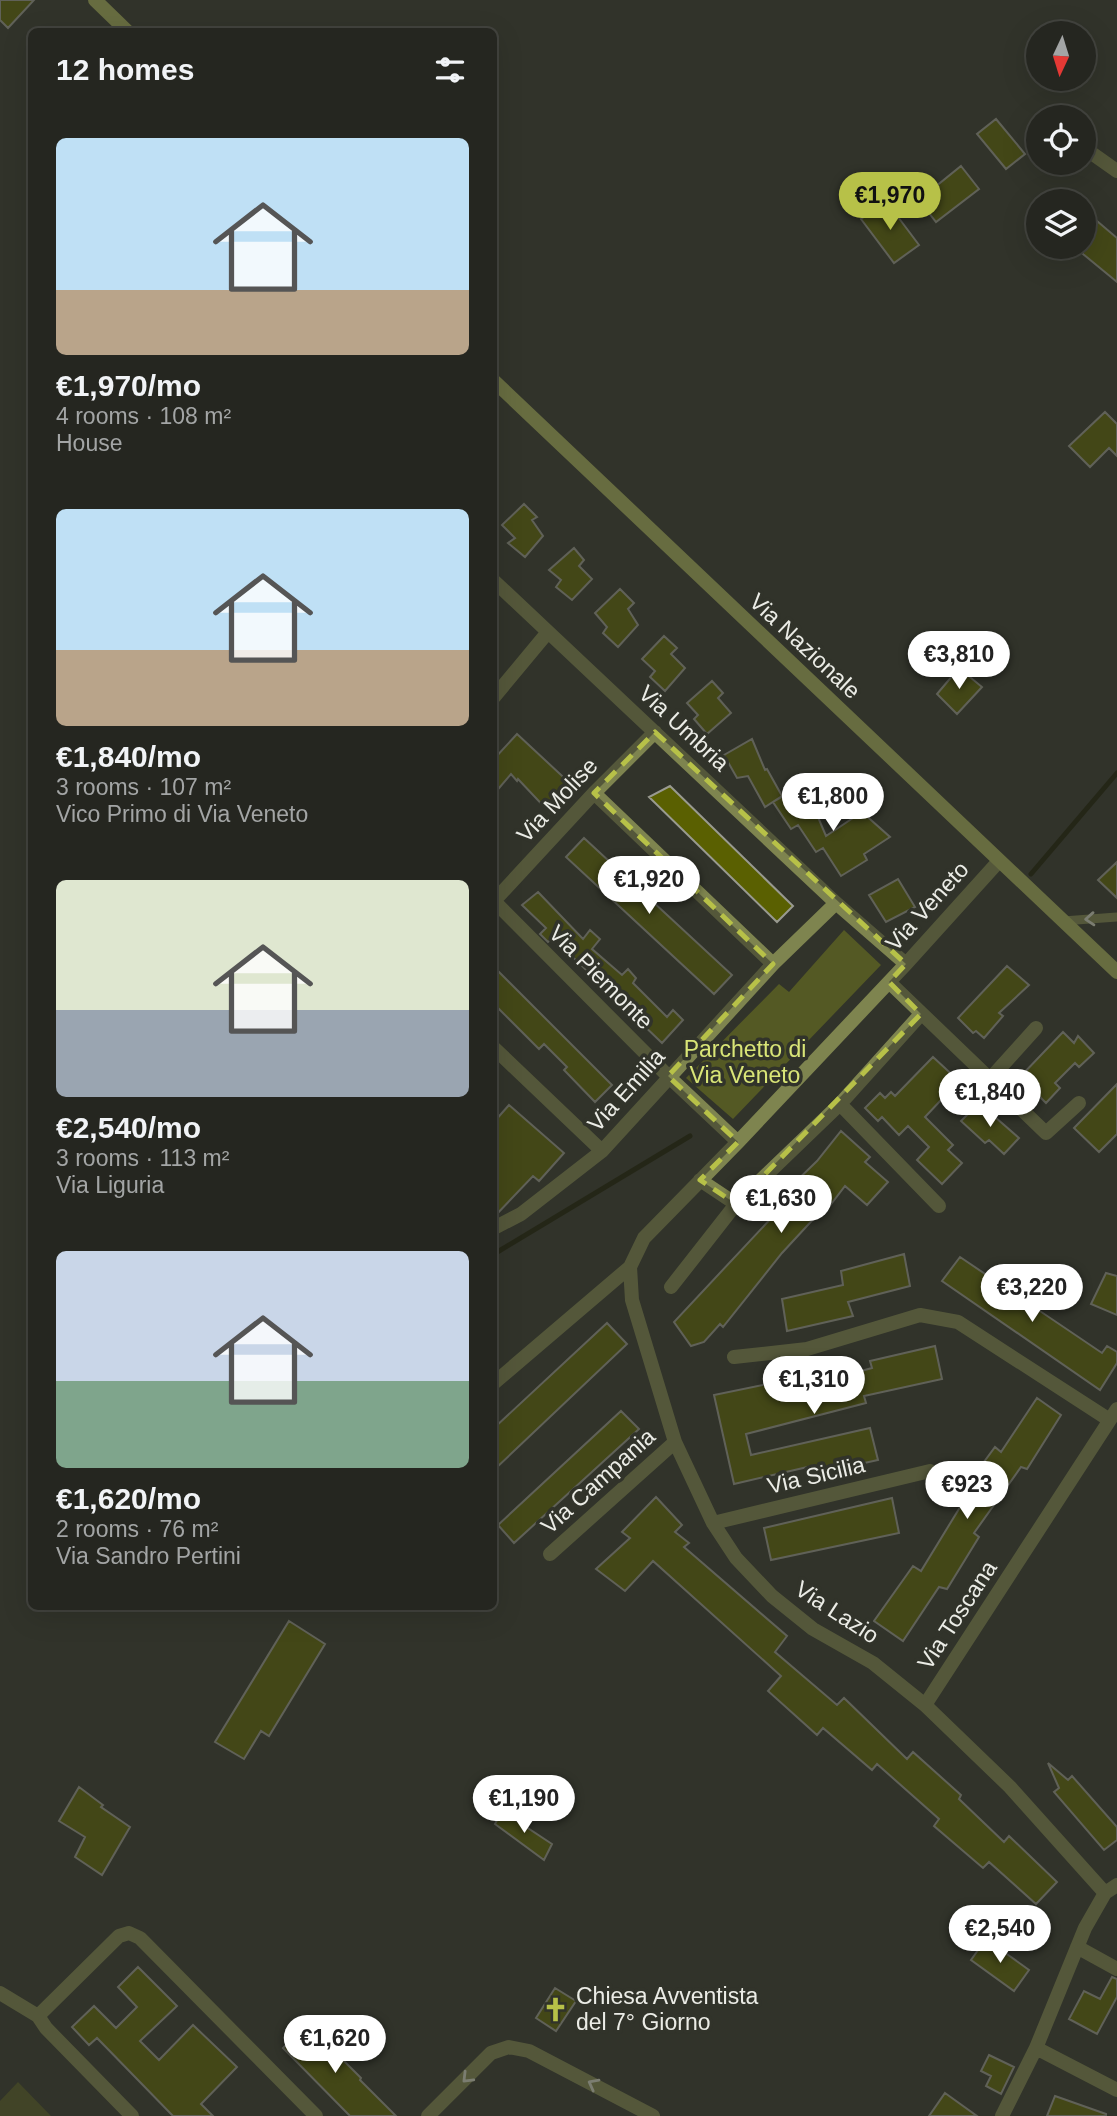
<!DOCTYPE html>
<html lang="en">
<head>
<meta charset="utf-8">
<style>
  body { margin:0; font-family:Arial,sans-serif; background:#2d2e29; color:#f1f3f6; height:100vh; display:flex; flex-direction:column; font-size:26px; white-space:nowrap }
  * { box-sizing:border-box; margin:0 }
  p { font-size:23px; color:#a3a5a5 }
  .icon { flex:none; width:38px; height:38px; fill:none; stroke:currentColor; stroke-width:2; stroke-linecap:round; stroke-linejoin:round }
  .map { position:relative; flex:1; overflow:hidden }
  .drawer { position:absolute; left:28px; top:28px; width:469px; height:1582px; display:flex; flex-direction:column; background:#252620; border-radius:10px; box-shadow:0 7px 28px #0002,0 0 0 2px #42433e }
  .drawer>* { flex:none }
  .needle { width:46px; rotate:184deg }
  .controls { position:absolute; left:1026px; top:21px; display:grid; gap:14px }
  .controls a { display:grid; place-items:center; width:70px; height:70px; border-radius:50%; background:#252620; box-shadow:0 7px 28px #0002,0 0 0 2px #42433e; font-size:35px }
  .price { position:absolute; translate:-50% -60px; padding:0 16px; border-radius:24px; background:#fff; color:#222; font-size:23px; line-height:46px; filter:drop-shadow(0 2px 4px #0008) }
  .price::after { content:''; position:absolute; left:50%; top:42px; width:21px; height:16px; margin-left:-10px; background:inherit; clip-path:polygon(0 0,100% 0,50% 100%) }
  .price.selected { background:#b7c148; color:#111 }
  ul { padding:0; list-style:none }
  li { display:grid; align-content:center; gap:14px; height:371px; padding:0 28px }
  li span { display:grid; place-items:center; height:217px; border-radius:10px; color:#555 }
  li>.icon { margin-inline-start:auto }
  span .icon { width:126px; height:126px; fill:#fffc; stroke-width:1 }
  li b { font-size:30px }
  h2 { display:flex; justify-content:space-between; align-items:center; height:84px; padding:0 28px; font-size:30px }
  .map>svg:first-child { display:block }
  .green { fill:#545924 }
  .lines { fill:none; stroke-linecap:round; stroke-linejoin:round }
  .stream { stroke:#161801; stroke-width:5 }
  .building { fill:#5a6001; stroke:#999a90; stroke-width:2 }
  .lane { stroke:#7e844f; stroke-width:9 }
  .street { stroke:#7e844f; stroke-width:14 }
  .secondary { stroke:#a9b25b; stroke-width:14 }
  .oneway { stroke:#d5d7c8 }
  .marked { fill:none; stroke:#b7c148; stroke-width:5; stroke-dasharray:14 9; stroke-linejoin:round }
  .labels { text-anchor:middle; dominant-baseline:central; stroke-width:7; stroke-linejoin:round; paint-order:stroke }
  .street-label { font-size:23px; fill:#ebece6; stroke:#31332a }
  .park-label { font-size:23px; fill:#d9e577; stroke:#31332a }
  .poi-label { font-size:23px; fill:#ebece6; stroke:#31332a; text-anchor:start }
</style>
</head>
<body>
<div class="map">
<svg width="1117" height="2116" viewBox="0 0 1117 2116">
  <rect width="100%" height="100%" fill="#31332a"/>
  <path class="green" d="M844,930L881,965L733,1119L686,1078L779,984L789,992Z
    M18,2082L51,2116H0V2101Z"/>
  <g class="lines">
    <path class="stream" d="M1031,874L1117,773
      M494,1254L690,1136"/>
  </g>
  <path class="building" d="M0,0H34L8,28L0,20Z
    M996,119L1025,154L1006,169L977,134Z
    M961,166L979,189L936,222L919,200Z
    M886,201L919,245L894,263L861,219Z
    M1097,221L1117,238V282L1083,254V238Z
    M1105,412L1117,424V456L1109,448L1090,467L1069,446Z
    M524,504L537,517L532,520L543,536L525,557L508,543L515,538L502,525Z
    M574,548L584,560L579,566L592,579L572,600L556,587L561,580L549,570Z
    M620,589L634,603L628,609L638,625L618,647L603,633L607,627L595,613Z
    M664,636L677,648L671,654L685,668L665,691L650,677L655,671L642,659Z
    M959,668L982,687L957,714L937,694Z
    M712,681L723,693L718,698L731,713L707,734L694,719L698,715L687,703Z
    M517,734L574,787L550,813L518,779L517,781L511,774L494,794V759Z
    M752,739L765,770L767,769L782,796L765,807L748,776L737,778L724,755Z
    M670,786L793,906L777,922L649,797Z
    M796,789L803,809L812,803L826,836L862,812L890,837L864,854L867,860L841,876L823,848L816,852L798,825L791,829L773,802Z
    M584,838L732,975L714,994L566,857Z
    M1117,862V898L1098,880Z
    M898,879L915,907L886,922L869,895Z
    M538,892L583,939L590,930L600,939L592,949L622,975L628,969L636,978L633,983L667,1017L673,1010L683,1020L662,1043L553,938L548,942L540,934L546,928L522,905Z
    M1007,966L1029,985L999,1013L1003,1016L984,1038L976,1031L973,1033L958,1018Z
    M494,967L612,1085L595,1102L564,1070L567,1067L544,1044L539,1049L494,1004Z
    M1063,1032L1074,1043L1078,1036L1094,1053L1079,1067L1075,1063L1055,1083L1060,1088L1046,1103L1020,1077Z
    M933,1057L959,1081L925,1117L953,1145L948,1150L962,1163L942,1184L917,1160L929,1147L908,1126L899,1135L882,1117L878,1121L865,1108L880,1093L885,1098L891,1092L895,1096Z
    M1117,1084V1134L1099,1152L1074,1128Z
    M979,1103L1019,1138L1004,1154L989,1140L985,1143L961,1121Z
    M509,1105L564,1153L539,1181L533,1176L494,1217V1122Z
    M841,1131L870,1157L865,1162L888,1182L867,1205L845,1186L822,1216L818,1214L782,1253L723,1327L720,1324L704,1342L691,1346L674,1322L791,1197L786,1191L817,1161Z
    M904,1254L910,1286L848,1302L853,1316L787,1331L782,1299L843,1285L841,1271Z
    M960,1257L1102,1353L1107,1346L1117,1352V1363L1100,1390L942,1281Z
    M1106,1273L1117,1276V1315L1091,1304Z
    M607,1323L627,1344L494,1470V1428Z
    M935,1346L942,1379L864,1396L866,1403L746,1434L751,1455L870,1428L878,1460L814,1474L812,1466L734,1484L714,1395L777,1382L780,1393L872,1368L870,1361Z
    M1037,1398L1061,1415L1027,1469L1021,1467L974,1533L979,1537L947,1589L939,1587L903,1641L874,1621L913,1566L921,1571L962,1504L956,1500L995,1447L1001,1452Z
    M621,1411L639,1429L514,1543L498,1525Z
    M656,1497L682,1525L675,1532L689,1543L684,1547L787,1636L775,1652L837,1705L844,1698L907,1759L913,1752L961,1795L959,1799L1004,1842L1009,1836L1057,1882L1036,1904L989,1862L983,1868L934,1826L939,1819L877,1764L872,1770L823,1728L817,1735L768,1691L781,1676L653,1561L625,1591L596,1569L630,1538L622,1532Z
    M892,1498L899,1533L771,1560L764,1528Z
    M289,1621L325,1644L269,1736L261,1731L244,1759L215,1742Z
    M1048,1763L1068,1780L1072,1776L1117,1827V1840L1104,1850L1054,1792L1059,1788Z
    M79,1787L103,1805L101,1807L130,1827L102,1875L75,1857L85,1837L59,1821Z
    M502,1811L552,1844L544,1860L495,1824Z
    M986,1939L1029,1970L1014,1991L971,1960Z
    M138,1967L177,2006L140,2041L159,2060L193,2025L237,2067L201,2104L213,2116H173L97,2038L89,2045L72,2027L94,2006L116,2028L137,2007L118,1987Z
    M1112,1977L1117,1979V1997L1097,2034L1069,2019L1084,1991L1100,1999Z
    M555,1988L576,2001L556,2031L536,2018Z
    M307,2024L361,2078L360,2080L396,2116H350L283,2048Z
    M989,2055L1014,2067L1001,2094L986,2086L991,2076L981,2071Z
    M945,2093L977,2116H929Z
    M1055,2096L1106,2114V2116H1047Z"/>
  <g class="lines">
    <path class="lane" d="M1063,921L1117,917"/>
    <path class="street" d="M1083,147L1117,171
      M494,581L836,903L906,964
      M494,697L548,632
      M594,793L773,964
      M494,901L668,1076L738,1142
      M494,901L594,793L655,732
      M889,982L1046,1133L1079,1103
      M494,1048L602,1151
      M990,1079L1036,1028
      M840,1104L939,1206
      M700,1180L736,1204L840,1104L921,1014
      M494,1228L521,1214L602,1151L773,964L836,903
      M630,1267L632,1300L675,1442L713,1523L736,1558L772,1596L813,1629L873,1663L925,1705L1010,1787L1105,1893
      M671,1287L736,1204
      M734,1357L807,1349L920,1315L958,1322L1108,1419
      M494,1383L630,1267L644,1238L738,1142L906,964L999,861
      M713,1523L930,1471
      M550,1554L675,1442
      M925,1705L1117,1409
      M1077,1947L1117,1969
      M0,1993L38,2016L46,2028L132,2116
      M38,2016L119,1936L129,1933L140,1938L316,2116
      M1036,2048L1117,2090
      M428,2116L491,2053L509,2047L529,2051L653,2116
      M1002,2116L1036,2048L1085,1928L1105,1893L1117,1885"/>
    <path class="secondary" d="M95,0L128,32
      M494,381L1117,972"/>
  </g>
  <defs><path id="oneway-chevron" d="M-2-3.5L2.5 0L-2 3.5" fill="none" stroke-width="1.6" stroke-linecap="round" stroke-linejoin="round" transform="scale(1.75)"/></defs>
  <g class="oneway">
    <use href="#oneway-chevron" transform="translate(1090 919) rotate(176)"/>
    <use href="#oneway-chevron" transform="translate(467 2078) rotate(135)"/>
    <use href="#oneway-chevron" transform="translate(593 2084) rotate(-152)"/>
  </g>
  <path d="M0 0H1117V2116H0ZM655,732L906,964L889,982L921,1014L736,1204L700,1180L738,1142L668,1076L773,964L594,793Z" fill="#31332a" fill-opacity=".55" fill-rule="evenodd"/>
  <path class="marked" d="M655,732L906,964L889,982L921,1014L736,1204L700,1180L738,1142L668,1076L773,964L594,793Z"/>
  <defs>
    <symbol id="church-bare" viewBox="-9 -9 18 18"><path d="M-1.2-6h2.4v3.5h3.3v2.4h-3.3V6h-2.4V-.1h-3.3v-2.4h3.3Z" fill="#b7c148" stroke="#31332a" stroke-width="2.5" paint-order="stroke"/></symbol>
  </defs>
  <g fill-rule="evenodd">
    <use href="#church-bare" x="538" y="1992" width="35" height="35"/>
  </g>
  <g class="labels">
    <g class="street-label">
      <text transform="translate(805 646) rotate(43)">Via Nazionale</text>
      <text transform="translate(684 728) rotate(43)">Via Umbria</text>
      <text transform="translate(557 800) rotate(-47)">Via Molise</text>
      <text transform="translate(927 906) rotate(-48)">Via Veneto</text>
      <text transform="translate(601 977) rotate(45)">Via Piemonte</text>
      <text transform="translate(626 1090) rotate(-48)">Via Emilia</text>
      <text transform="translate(816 1475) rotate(-13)">Via Sicilia</text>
      <text transform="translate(598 1481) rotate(-42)">Via Campania</text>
      <text transform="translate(837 1612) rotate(33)">Via Lazio</text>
      <text transform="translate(957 1615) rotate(-57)">Via Toscana</text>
    </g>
    <g class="park-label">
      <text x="745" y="1049">Parchetto di<tspan x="745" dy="26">Via Veneto</tspan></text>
    </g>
    <g class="poi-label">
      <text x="576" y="1996">Chiesa Avventista<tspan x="576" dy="26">del 7° Giorno</tspan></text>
    </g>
  </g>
</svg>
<div class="controls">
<a><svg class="needle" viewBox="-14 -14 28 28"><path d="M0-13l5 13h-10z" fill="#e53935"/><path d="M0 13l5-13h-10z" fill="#a3a5a5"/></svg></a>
<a><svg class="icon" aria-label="locate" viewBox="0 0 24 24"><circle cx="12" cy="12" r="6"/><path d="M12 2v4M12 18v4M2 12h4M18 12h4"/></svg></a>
<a><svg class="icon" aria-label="layers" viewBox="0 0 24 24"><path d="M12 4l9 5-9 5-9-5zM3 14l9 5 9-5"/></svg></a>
</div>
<b class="price selected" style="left:890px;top:232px">€1,970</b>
<b class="price" style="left:959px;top:691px">€3,810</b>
<b class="price" style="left:833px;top:833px">€1,800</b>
<b class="price" style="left:649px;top:916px">€1,920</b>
<b class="price" style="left:990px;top:1129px">€1,840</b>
<b class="price" style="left:781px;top:1235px">€1,630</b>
<b class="price" style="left:1032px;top:1324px">€3,220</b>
<b class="price" style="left:814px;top:1416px">€1,310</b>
<b class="price" style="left:967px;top:1521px">€923</b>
<b class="price" style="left:524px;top:1835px">€1,190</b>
<b class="price" style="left:1000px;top:1965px">€2,540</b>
<b class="price" style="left:335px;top:2075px">€1,620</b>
<section class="drawer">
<h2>12 homes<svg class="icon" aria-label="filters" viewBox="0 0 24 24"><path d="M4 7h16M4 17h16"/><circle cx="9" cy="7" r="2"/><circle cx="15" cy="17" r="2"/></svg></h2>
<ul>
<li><span style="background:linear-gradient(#bfe0f5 70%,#b9a48a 0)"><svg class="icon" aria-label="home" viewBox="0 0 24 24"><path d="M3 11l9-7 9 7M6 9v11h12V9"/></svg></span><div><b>€1,970/mo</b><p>4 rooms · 108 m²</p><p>House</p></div></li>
<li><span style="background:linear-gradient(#bfe0f5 65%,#b9a48a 0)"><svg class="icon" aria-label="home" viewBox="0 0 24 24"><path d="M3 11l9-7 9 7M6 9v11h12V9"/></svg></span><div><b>€1,840/mo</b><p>3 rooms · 107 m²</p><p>Vico Primo di Via Veneto</p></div></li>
<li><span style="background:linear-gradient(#dfe7d0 60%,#9aa5b1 0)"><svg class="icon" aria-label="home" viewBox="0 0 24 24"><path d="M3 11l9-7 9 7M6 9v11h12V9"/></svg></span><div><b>€2,540/mo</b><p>3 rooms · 113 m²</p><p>Via Liguria</p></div></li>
<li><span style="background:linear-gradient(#c9d6e8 60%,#7fa58c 0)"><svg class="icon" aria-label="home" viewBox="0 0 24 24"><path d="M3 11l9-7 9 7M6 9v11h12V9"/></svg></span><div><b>€1,620/mo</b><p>2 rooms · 76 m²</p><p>Via Sandro Pertini</p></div></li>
</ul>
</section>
</div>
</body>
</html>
